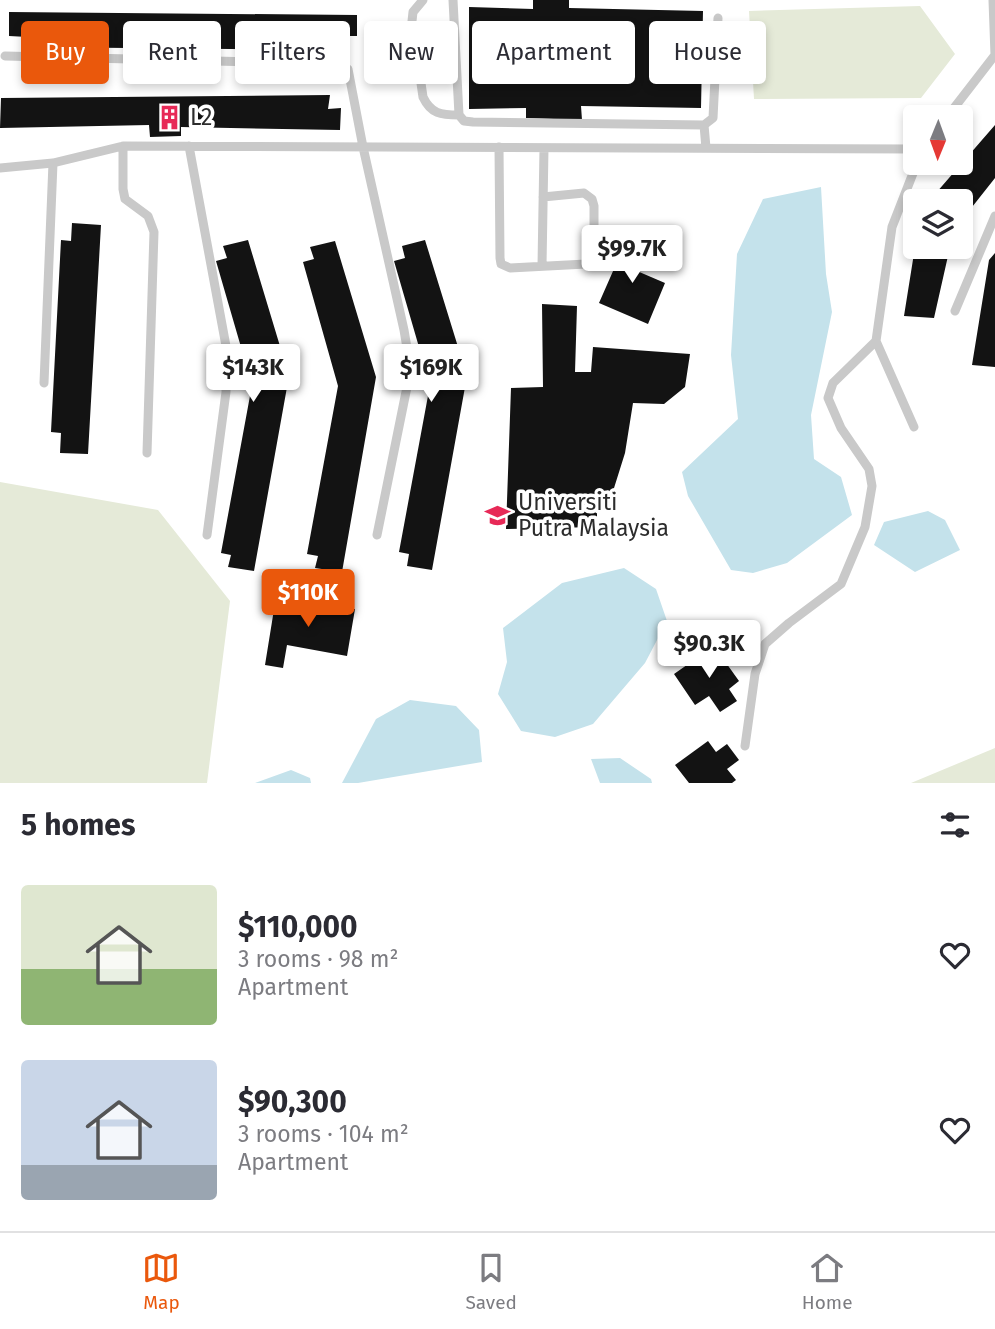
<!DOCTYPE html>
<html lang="en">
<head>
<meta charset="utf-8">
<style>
  body { margin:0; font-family:"Fira Sans",sans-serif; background:#f7f7f7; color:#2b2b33; height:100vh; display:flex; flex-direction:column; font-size:26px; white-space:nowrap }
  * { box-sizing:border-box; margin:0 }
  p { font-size:23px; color:#7c7c81 }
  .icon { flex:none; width:38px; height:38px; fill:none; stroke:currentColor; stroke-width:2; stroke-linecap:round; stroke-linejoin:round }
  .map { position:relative; height:783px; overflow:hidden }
  .drawer { display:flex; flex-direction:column; background:#fff; flex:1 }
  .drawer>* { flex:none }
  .banner { position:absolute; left:21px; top:21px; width:954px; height:63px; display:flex; gap:14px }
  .needle { width:46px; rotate:181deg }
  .tools { position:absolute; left:903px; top:105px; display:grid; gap:14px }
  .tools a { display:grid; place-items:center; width:70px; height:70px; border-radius:7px; background:#fff; box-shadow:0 4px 10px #0003; font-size:35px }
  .price { position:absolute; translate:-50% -60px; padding:0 16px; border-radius:7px; background:#fff; color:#222; font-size:23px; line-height:46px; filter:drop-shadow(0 2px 4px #0008) }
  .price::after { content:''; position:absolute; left:50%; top:42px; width:21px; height:16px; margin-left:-10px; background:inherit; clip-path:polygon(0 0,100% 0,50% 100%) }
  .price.on { background:#ea580c; color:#fff }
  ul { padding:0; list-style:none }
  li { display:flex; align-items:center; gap:21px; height:175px; padding:0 21px }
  li span { display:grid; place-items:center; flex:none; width:196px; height:140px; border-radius:7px; color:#555 }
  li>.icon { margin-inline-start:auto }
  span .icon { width:84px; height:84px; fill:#fffc; stroke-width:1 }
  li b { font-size:30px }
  h2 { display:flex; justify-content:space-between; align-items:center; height:84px; padding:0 21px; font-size:30px }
  .tag { padding:0 24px; border-radius:7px; background:#fff; box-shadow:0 4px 10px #0003; font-size:24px; line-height:63px }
  .tag.on { background:#ea580c; color:#fff }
  .dock { display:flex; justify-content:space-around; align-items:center; height:98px; border-top:2px solid #e1e1e2; background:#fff; font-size:19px; color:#7c7c81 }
  .dock a { display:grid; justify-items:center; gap:4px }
  .dock .on { color:#ea580c }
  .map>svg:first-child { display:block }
  .green { fill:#e5ead8 }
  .water { fill:#c4e2eb }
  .building { fill:#131313 }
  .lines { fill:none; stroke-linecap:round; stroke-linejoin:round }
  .lane { stroke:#c9c9c9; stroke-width:9 }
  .labels { text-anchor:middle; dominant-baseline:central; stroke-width:7; stroke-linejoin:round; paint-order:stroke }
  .poi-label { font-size:23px; fill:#2c2c2c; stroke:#fff; text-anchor:start }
</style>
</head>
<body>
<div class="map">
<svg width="995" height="783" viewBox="0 0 995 783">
  <rect width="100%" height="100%" fill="#fff"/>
  <path class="green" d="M920,6L955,54L921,98L754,99L749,11Z
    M0,482L158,510L230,601L207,783H0Z
    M995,748V783H911Z"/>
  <path class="water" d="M821,187L826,274L832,312L811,415L814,459L841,477L852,515L787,563L753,573L731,570L688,496L682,472L738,419L731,355L737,254L763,199Z
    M928,511L945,520L960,550L915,572L874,545L884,522Z
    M624,568L656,589L667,621L645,663L593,724L555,737L521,731L498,694L507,662L503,628L562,583Z
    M410,700L456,706L479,730L482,762L358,783H342L376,719Z
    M620,758L651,779L652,783H600L591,759Z
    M291,770L310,778L311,783H255Z"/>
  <path class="building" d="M533,0H569V8L703,11L701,108L581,106L582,120L526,118V108L469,109V7L533,9Z
    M9,12L357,15V36H343V50L27,47L28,37L9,36Z
    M330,95L328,109L341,108L340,130L181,127V136L150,137L149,125L0,128L1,98Z
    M995,125V178L961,221V201H929Z
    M72,223L101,225L88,454L60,453L61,433L51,432L61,240L71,241Z
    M628,237L648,245L637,271L665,283L648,324L599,303Z
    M248,240L289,376L254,571L228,567L231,555L221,553L252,385L216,261L227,258L223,246Z
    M425,240L467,376L432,570L407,566L409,554L399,552L430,385L394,261L405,258L402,246Z
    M335,241L376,377L342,572L315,568L318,556L307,554L338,386L303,262L314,259L310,247Z
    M915,247H950L934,318L904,316Z
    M995,253V367L972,365L989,260Z
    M542,304L577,306L575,372H591L593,347L690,354L685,387L664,404L633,403L625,453L609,504L597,503V527L506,529L511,388L543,387Z
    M276,597L355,609L347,656L287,645L283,668L265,665Z
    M714,646L739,681L729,689L737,701L720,712L709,696L695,705L674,674Z
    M708,741L716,752L727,744L739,760L727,769L736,780L732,783H689L675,765Z"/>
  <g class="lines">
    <path class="lane" d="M423,0L413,12L412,21L423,97C431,114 441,115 459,115
      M453,0L459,115L464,121L473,122L704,125L713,118L718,18
      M5,56L340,64L348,69L363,147L404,330L409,360L408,382L377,535
      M947,117L995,55L993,0
      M704,125L706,148
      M123,146V189L125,199L148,216L154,232L147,453
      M189,146L226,346V392L207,535
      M499,147L500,258L501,264L510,268L586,264L594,253V206L592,199L584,193L543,197
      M0,168L53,163L123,146L915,149
      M542,266L544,148
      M955,311L995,216
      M44,383L53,163
      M914,427L876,341L892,227L917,163
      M745,746L755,674L765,644L789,623L841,584L865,527L872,486L869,469L841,428L828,398L833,383L876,341"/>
  </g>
  <defs>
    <symbol id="building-bare" viewBox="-9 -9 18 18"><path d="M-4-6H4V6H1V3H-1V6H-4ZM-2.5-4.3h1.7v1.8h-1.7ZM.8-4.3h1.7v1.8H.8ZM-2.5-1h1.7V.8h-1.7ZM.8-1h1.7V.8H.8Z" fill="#e72957" stroke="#fff" stroke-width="2.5" paint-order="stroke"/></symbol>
    <symbol id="university-bare" viewBox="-9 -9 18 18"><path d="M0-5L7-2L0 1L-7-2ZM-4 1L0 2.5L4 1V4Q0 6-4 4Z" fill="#e72957" stroke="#fff" stroke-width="2.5" paint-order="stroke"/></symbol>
  </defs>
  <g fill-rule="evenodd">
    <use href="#building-bare" x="152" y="100" width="35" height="35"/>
    <use href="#university-bare" x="480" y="498" width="35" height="35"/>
  </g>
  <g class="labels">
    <g class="poi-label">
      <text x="190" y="117">L2</text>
      <text x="518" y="502">Universiti<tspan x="518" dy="26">Putra Malaysia</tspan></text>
    </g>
  </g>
</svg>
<div class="tools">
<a><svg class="needle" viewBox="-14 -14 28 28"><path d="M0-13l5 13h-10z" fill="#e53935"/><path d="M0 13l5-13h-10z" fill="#7c7c81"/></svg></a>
<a><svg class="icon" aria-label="layers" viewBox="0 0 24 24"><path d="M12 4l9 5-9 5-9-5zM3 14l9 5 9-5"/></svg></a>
</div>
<b class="price" style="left:632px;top:285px">$99.7K</b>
<b class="price" style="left:253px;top:404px">$143K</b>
<b class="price" style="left:431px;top:404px">$169K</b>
<b class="price on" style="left:308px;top:629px">$110K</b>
<b class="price" style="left:709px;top:680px">$90.3K</b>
<div class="banner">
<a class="tag on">Buy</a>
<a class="tag">Rent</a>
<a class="tag">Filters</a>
<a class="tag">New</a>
<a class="tag">Apartment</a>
<a class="tag">House</a>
</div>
</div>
<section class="drawer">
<h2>5 homes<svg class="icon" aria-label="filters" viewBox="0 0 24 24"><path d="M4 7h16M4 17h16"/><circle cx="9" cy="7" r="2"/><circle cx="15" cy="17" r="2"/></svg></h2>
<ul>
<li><span style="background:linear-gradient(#dfe7d0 60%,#8fb573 0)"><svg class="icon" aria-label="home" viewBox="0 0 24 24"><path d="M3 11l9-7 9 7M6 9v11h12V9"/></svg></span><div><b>$110,000</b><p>3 rooms · 98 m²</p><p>Apartment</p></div><svg class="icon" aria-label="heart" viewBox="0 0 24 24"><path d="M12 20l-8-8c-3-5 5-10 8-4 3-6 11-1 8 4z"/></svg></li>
<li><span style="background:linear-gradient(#c9d6e8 75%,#9aa5b1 0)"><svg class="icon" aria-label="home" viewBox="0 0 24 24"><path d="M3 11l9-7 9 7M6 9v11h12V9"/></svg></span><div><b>$90,300</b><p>3 rooms · 104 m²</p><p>Apartment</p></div><svg class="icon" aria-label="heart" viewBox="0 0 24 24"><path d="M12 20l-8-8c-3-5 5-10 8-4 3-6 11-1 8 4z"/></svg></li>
</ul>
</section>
<nav class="dock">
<a class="on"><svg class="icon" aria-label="map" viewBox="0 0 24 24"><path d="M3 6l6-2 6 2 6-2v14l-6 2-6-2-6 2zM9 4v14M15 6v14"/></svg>Map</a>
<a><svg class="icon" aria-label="saved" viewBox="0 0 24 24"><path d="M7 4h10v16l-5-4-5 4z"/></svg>Saved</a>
<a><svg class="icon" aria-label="home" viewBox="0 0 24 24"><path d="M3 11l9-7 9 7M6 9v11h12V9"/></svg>Home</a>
</nav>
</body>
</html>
